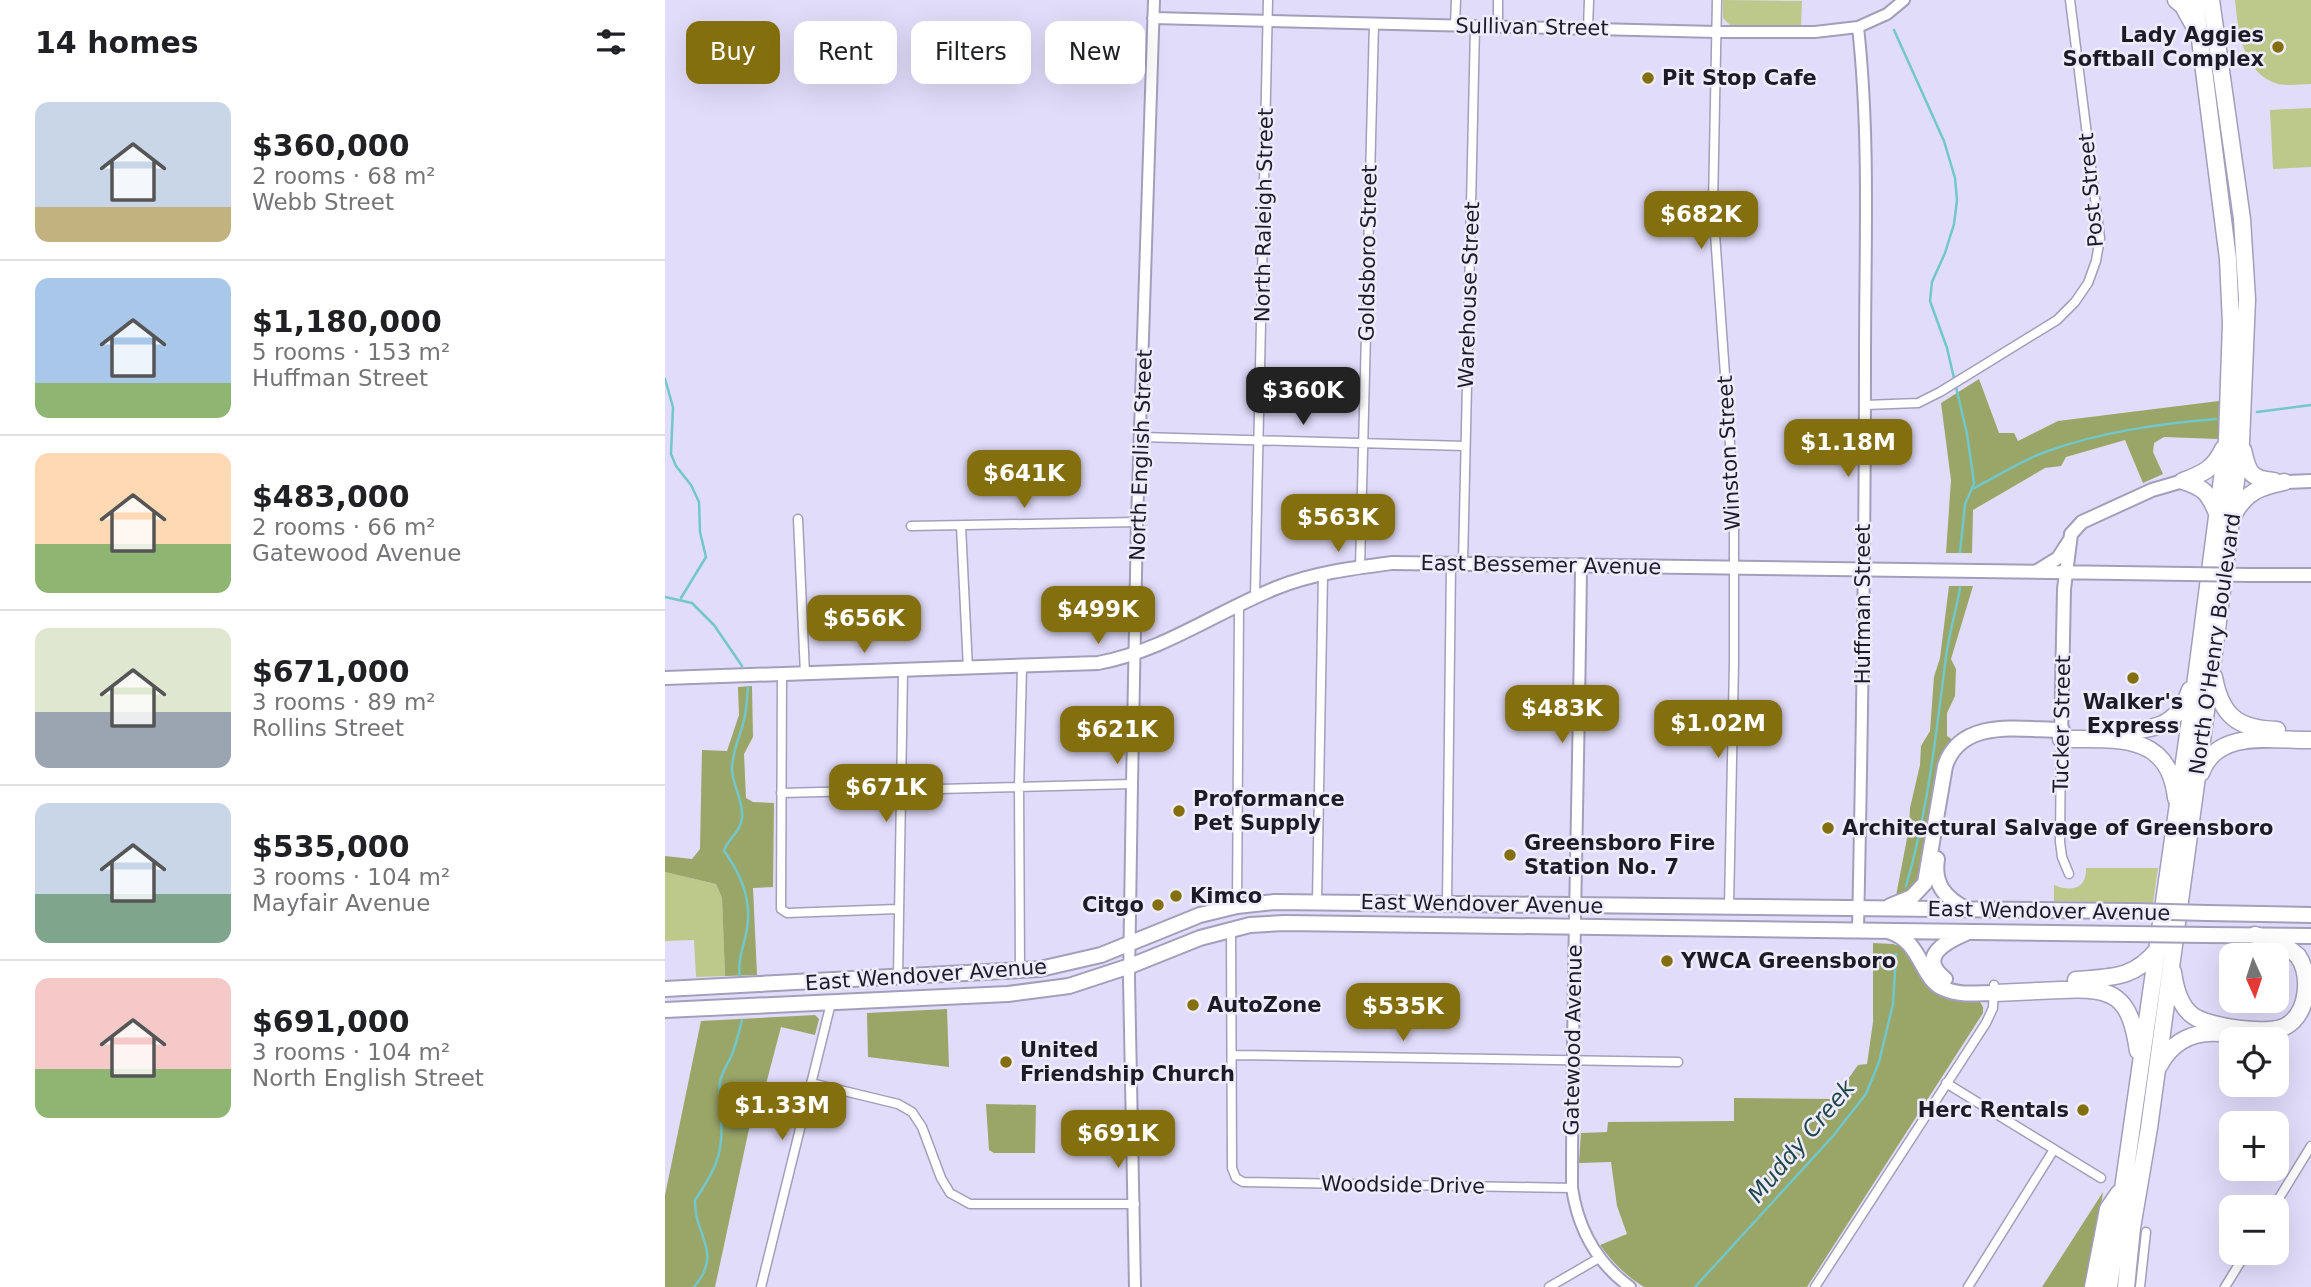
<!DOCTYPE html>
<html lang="en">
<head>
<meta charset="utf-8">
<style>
  body { margin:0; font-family:"DejaVu Sans",sans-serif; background:#f6f6f6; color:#202124; height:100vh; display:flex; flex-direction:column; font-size:26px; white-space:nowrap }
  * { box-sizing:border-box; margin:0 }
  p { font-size:23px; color:#757577 }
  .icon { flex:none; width:38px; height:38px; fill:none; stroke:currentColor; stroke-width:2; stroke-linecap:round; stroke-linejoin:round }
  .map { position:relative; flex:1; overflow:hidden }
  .panel { display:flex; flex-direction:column; background:#fff; width:665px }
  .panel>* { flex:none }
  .guide { position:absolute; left:21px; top:21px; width:665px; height:63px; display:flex; gap:14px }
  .needle { width:46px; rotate:177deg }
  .tools { position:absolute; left:1554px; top:943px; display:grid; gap:14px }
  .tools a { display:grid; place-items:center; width:70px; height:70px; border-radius:14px; background:#fff; box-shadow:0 7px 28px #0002; font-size:35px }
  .price { position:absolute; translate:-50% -60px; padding:0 16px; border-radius:14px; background:#846f0e; color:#fff; font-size:23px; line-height:46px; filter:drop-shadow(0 2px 4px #0008) }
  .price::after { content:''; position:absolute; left:50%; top:42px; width:21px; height:16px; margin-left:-10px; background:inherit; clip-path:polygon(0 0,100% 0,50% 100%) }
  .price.active { background:#222; color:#fff }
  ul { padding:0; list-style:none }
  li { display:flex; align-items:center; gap:21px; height:175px; padding:0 35px }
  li+li { border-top:2px solid #e0e0e0 }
  li span { display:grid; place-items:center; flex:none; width:196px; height:140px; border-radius:14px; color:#555 }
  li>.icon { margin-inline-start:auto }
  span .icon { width:84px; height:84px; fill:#fffc; stroke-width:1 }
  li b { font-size:30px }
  h2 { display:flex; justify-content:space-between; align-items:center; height:84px; padding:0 35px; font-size:30px }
  .chip { padding:0 24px; border-radius:14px; background:#fff; box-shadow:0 7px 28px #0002; font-size:24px; line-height:63px }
  .chip.active { background:#846f0e; color:#fff }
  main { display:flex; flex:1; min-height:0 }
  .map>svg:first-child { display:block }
  .green { fill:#bdc88b }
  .forest { fill:#9aa568 }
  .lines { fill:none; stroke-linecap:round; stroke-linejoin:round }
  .stream { stroke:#72c7ca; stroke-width:2.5 }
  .minor-casing { stroke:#a39eba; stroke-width:11 }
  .tertiary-casing { stroke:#a39eba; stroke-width:14 }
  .secondary-casing { stroke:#a39eba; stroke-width:16 }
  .trunk-casing { stroke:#a39eba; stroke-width:18 }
  .motorway-casing { stroke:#a39eba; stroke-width:19 }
  .minor { stroke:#fff; stroke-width:8 }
  .tertiary { stroke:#fff; stroke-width:10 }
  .secondary { stroke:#fff; stroke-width:12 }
  .trunk { stroke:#fff; stroke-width:14 }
  .motorway { stroke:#fff; stroke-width:16 }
  .secondary-bridge-casing { stroke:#a39eba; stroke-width:16; stroke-linecap:butt }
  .trunk-bridge-casing { stroke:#a39eba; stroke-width:18; stroke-linecap:butt }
  .secondary-bridge { stroke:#fff; stroke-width:12 }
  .trunk-bridge { stroke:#fff; stroke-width:14 }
  .poi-dot { fill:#846f0e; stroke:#eeebfd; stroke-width:2.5 }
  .labels { text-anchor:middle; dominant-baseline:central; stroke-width:5; stroke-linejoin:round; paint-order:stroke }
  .street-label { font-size:21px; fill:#1d1c26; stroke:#eeebfd }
  .poi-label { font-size:21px; font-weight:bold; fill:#1d1c26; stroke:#eeebfd; text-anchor:start }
  .water-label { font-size:23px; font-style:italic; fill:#20484a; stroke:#eeebfd }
</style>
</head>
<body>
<main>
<section class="panel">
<h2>14 homes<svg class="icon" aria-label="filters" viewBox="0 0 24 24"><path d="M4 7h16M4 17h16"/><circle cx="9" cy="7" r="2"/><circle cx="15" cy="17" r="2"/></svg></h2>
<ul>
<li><span style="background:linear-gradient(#c9d6e8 75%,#c2b280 0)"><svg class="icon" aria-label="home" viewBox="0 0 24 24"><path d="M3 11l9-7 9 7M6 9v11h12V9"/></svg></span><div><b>$360,000</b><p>2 rooms · 68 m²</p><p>Webb Street</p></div></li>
<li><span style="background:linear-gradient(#a9c7e8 75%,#8fb573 0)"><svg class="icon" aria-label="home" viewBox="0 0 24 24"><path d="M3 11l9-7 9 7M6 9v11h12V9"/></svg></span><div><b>$1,180,000</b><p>5 rooms · 153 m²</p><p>Huffman Street</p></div></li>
<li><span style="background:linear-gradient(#ffd9b3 65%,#8fb573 0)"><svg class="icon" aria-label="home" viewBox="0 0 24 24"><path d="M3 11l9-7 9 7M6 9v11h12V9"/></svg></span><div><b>$483,000</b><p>2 rooms · 66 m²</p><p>Gatewood Avenue</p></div></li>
<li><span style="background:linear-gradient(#dfe7d0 60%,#9aa5b1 0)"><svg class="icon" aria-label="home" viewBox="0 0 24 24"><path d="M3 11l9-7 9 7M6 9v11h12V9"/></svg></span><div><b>$671,000</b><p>3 rooms · 89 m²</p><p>Rollins Street</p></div></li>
<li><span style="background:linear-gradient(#c9d6e8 65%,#7fa58c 0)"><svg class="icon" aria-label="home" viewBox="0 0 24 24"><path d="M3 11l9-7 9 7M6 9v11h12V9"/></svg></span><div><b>$535,000</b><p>3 rooms · 104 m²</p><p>Mayfair Avenue</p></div></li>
<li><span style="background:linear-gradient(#f6c9c9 65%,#8fb573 0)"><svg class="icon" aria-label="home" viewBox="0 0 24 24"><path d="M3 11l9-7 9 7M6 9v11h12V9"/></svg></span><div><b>$691,000</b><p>3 rooms · 104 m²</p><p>North English Street</p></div></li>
</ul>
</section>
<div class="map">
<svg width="1646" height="1287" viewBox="0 0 1646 1287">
  <rect width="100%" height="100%" fill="#e1dcfa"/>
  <path class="green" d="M1058,0L1137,1L1136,26L1065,25L1058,18Z
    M1570,0H1646V84C1636,84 1622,86 1613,84C1578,74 1573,31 1570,0Z
    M1646,108V167L1608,169L1605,110Z
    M1421,868H1493L1488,903L1389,901V885C1405,892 1422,890 1421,868Z
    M0,872L51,884L57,898L60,976L31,977L29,940L0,941Z"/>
  <path class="forest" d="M1314,379L1334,433H1349L1353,441L1393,421L1554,401L1553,439L1499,437L1489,443L1488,452L1498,474L1478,483L1460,440L1401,457L1396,466L1380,468L1308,510L1307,553H1281L1286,480L1276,403Z
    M1284,586H1308L1286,659L1291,669L1290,696L1282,713V736L1288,740L1282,747L1258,876L1246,890L1231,896L1244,828L1245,808L1255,765L1256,746L1265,731L1269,677L1275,658Z
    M87,686L88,737L79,754L81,798L88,802L109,803L108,887L88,888L92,975L60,976L57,898L51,884L0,872V856L27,859L35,849L37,750L62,751L74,715L73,687Z
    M1208,943L1228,944L1242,949L1265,988L1278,997L1315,1002L1318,1007V1013L1142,1287H979C961,1276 947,1262 935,1245L962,1234L952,1206L946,1162L914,1163L916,1133L942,1132L943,1122L1069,1121V1098L1169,1099L1193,1065L1202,1064L1208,1022Z
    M282,1009L284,1067L203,1057L202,1013Z
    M150,1015L154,1019L150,1035L116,1027L96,1103L84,1129L50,1287H0V1195L36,1021Z
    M321,1104L371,1105L370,1153H329L324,1150Z
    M1438,1192L1424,1287H1377Z"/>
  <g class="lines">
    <path class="stream" d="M1229,30L1279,141L1290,178L1292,200L1289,224L1280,253L1267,282L1265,301L1282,348L1302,434L1308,475L1309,484L1300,504L1295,552
      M0,379L8,407L6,454L11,466L26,485L34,502L35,532L41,557L16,598
      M1592,412L1646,405
      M1307,489C1331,477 1355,461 1380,452C1435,432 1492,424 1551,419
      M0,597L27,603L49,625L77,666
      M1241,886C1263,811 1271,734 1281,657C1284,634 1291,611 1295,588
      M75,978C72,960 79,946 82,929C87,900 76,874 59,851C62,839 76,832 77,818C79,801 67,785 67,769C67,750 77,733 80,715C82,706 82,696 83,687
      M29,1287C59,1251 29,1237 30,1200C49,1172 59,1154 56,1120C55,1106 53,1095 55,1082C57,1072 62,1065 66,1057C71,1045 74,1032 77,1020
      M1030,1287L1168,1136L1201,1094L1214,1062L1228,1004L1231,954"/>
    <defs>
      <path id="minor" d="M1052,0L1048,206L1069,501V662L1064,907
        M790,25L791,0
        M833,27V0
        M923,28L924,0
        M1200,405L1253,403L1275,392L1392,320L1410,302L1423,283L1431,261L1435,238L1405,0
        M476,437L800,446
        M133,519L140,674
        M246,526L472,522
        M296,526L303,669
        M798,563L810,27
        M695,567L709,23
        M590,597L603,0
        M117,674L116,909L122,913L233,909
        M1396,739L1395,842L1397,857L1404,874
        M116,793L467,784
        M652,901L658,574
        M782,904L786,563
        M572,906L574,605
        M566,929L567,1168L571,1178L578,1182L907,1188
        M355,971L354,786L357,667
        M233,978L238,671
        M568,1055L1013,1062
        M146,1083L233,1104L247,1112L257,1127L276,1178L285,1193L305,1204H470
        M1281,1083L1436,1178
        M1608,1208L1646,1146
        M96,1287L166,1003
        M884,1287L934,1258
        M1150,1287L1321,1023L1328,1008L1329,985
        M1303,1287L1388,1151
        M1475,1287L1481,1232
        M1560,1287L1581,1253"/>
      <path id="tertiary" d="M488,18L1051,32H1150L1193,27L1222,14L1239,0
        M916,564C914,772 907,980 907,1188C913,1228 932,1263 965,1287
        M1193,929C1197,738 1200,547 1200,356C1200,247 1205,136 1193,27
        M470,1287L464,978L467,784L472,522L489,0"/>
      <path id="secondary" d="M1619,482L1646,481
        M1372,571L1393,558L1404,541
        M1584,575H1646
        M0,678L433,663C498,651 551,612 611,588C648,573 688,568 727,563L1523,574
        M1396,738L1399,589L1406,534L1417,522L1487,490L1518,481"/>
      <path id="trunk" d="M1272,859C1268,884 1280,898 1301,909
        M1225,906L1247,897L1260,883L1280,766C1296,717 1356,730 1397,730
        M1542,913L1646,915
        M1223,931C1258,941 1254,979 1280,989C1295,996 1313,993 1330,993
        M1541,935L1646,936
        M1280,979C1252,957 1280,942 1301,933
        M0,989L375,969L436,955L535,915L572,906L609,902L1467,911
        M0,1010L343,994L404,986L465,966L535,938L585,925L620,923L1465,934"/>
      <path id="motorway" d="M1511,0L1518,6L1529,26
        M1578,450C1583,472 1585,479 1609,481
        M1518,481C1537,474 1549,469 1558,449
        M1518,481C1539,488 1543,492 1552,513
        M1569,514C1581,492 1595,487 1619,482
        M1549,677C1556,716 1573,729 1612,730
        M1448,730C1484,731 1512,729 1525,690
        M1396,739C1447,740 1504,730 1511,798
        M1536,773C1552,728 1609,741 1646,740
        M1508,972C1510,987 1514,1005 1527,1015C1542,1027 1604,1036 1621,1026C1644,1013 1646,975 1633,956C1620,944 1606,940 1590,935
        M1411,980C1447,977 1469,979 1493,949
        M1330,993C1352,992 1374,991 1396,990C1450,987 1465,996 1473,1051
        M1494,1066C1508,1039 1533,1029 1563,1034
        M1428,1287L1443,1209L1454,1193
        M1444,1287L1532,671L1562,440L1566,323L1563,259L1530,0
        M1461,1287L1467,1228L1484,1128L1550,645L1576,442L1582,299L1577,219L1546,0"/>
    </defs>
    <use href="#minor" class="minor-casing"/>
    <use href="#tertiary" class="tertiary-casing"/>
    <use href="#secondary" class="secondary-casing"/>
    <use href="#trunk" class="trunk-casing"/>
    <use href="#motorway" class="motorway-casing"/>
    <use href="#minor" class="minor"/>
    <use href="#tertiary" class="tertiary"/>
    <use href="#secondary" class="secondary"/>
    <use href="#trunk" class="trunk"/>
    <use href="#motorway" class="motorway"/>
    <defs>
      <path id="secondary-bridge" d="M1523,574L1584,575"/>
      <path id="trunk-bridge" d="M1467,911L1542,913
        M1465,934L1541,935"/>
    </defs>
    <use href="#secondary-bridge" class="secondary-bridge-casing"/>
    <use href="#trunk-bridge" class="trunk-bridge-casing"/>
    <use href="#secondary-bridge" class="secondary-bridge"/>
    <use href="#trunk-bridge" class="trunk-bridge"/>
  </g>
  <g class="poi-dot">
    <circle cx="1613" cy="47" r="7"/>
    <circle cx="983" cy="78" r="7"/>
    <circle cx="1468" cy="678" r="7"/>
    <circle cx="514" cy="811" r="7"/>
    <circle cx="1163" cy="828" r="7"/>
    <circle cx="845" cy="855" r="7"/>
    <circle cx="511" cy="896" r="7"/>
    <circle cx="493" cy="905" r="7"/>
    <circle cx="1002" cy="961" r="7"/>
    <circle cx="528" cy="1005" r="7"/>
    <circle cx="341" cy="1062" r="7"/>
    <circle cx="1418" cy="1110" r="7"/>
  </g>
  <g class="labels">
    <g class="street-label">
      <text transform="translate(867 27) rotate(1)">Sullivan Street</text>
      <text transform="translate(1426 190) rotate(-95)">Post Street</text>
      <text transform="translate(599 215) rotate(-89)">North Raleigh Street</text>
      <text transform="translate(703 253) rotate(-89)">Goldsboro Street</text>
      <text transform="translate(804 295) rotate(-88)">Warehouse Street</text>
      <text transform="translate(1064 453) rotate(-93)">Winston Street</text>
      <text transform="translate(476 455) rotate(-88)">North English Street</text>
      <text transform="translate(876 565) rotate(1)">East Bessemer Avenue</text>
      <text transform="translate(1198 604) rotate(-90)">Huffman Street</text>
      <text transform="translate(1550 644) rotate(-82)">North O'Henry Boulevard</text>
      <text transform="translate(1397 724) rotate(-89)">Tucker Street</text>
      <text transform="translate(817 904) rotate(1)">East Wendover Avenue</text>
      <text transform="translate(1384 911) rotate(1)">East Wendover Avenue</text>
      <text transform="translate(261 975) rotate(-4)">East Wendover Avenue</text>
      <text transform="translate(908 1040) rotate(-89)">Gatewood Avenue</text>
      <text transform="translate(738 1185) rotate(1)">Woodside Drive</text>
    </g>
    <g class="poi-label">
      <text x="1599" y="35" text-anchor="end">Lady Aggies<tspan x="1599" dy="24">Softball Complex</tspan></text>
      <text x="997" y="78">Pit Stop Cafe</text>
      <text x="1468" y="702" text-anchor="middle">Walker's<tspan x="1468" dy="24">Express</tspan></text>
      <text x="528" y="799">Proformance<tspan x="528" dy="24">Pet Supply</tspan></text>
      <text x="1177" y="828">Architectural Salvage of Greensboro</text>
      <text x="859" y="843">Greensboro Fire<tspan x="859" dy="24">Station No. 7</tspan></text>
      <text x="525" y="896">Kimco</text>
      <text x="479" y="905" text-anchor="end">Citgo</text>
      <text x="1016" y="961">YWCA Greensboro</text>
      <text x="542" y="1005">AutoZone</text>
      <text x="355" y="1050">United<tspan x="355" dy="24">Friendship Church</tspan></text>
      <text x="1404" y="1110" text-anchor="end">Herc Rentals</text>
    </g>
    <g class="water-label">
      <text transform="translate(1136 1141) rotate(-50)">Muddy Creek</text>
    </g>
  </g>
</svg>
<div class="tools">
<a><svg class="needle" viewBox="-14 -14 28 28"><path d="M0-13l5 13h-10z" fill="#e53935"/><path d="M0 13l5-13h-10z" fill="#757577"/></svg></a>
<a><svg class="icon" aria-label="locate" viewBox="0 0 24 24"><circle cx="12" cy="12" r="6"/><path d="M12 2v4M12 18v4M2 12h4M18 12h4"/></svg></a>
<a>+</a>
<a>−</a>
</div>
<b class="price" style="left:1036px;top:251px">$682K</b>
<b class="price active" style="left:638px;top:427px">$360K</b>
<b class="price" style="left:1183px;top:479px">$1.18M</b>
<b class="price" style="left:359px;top:510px">$641K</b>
<b class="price" style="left:673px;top:554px">$563K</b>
<b class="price" style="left:433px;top:646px">$499K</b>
<b class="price" style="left:199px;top:655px">$656K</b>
<b class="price" style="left:897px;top:745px">$483K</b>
<b class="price" style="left:1053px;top:760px">$1.02M</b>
<b class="price" style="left:452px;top:766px">$621K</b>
<b class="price" style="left:221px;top:824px">$671K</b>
<b class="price" style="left:738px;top:1043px">$535K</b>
<b class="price" style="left:117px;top:1142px">$1.33M</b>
<b class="price" style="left:453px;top:1170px">$691K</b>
<div class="guide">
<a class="chip active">Buy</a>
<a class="chip">Rent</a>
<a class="chip">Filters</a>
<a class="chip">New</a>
</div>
</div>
</main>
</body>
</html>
